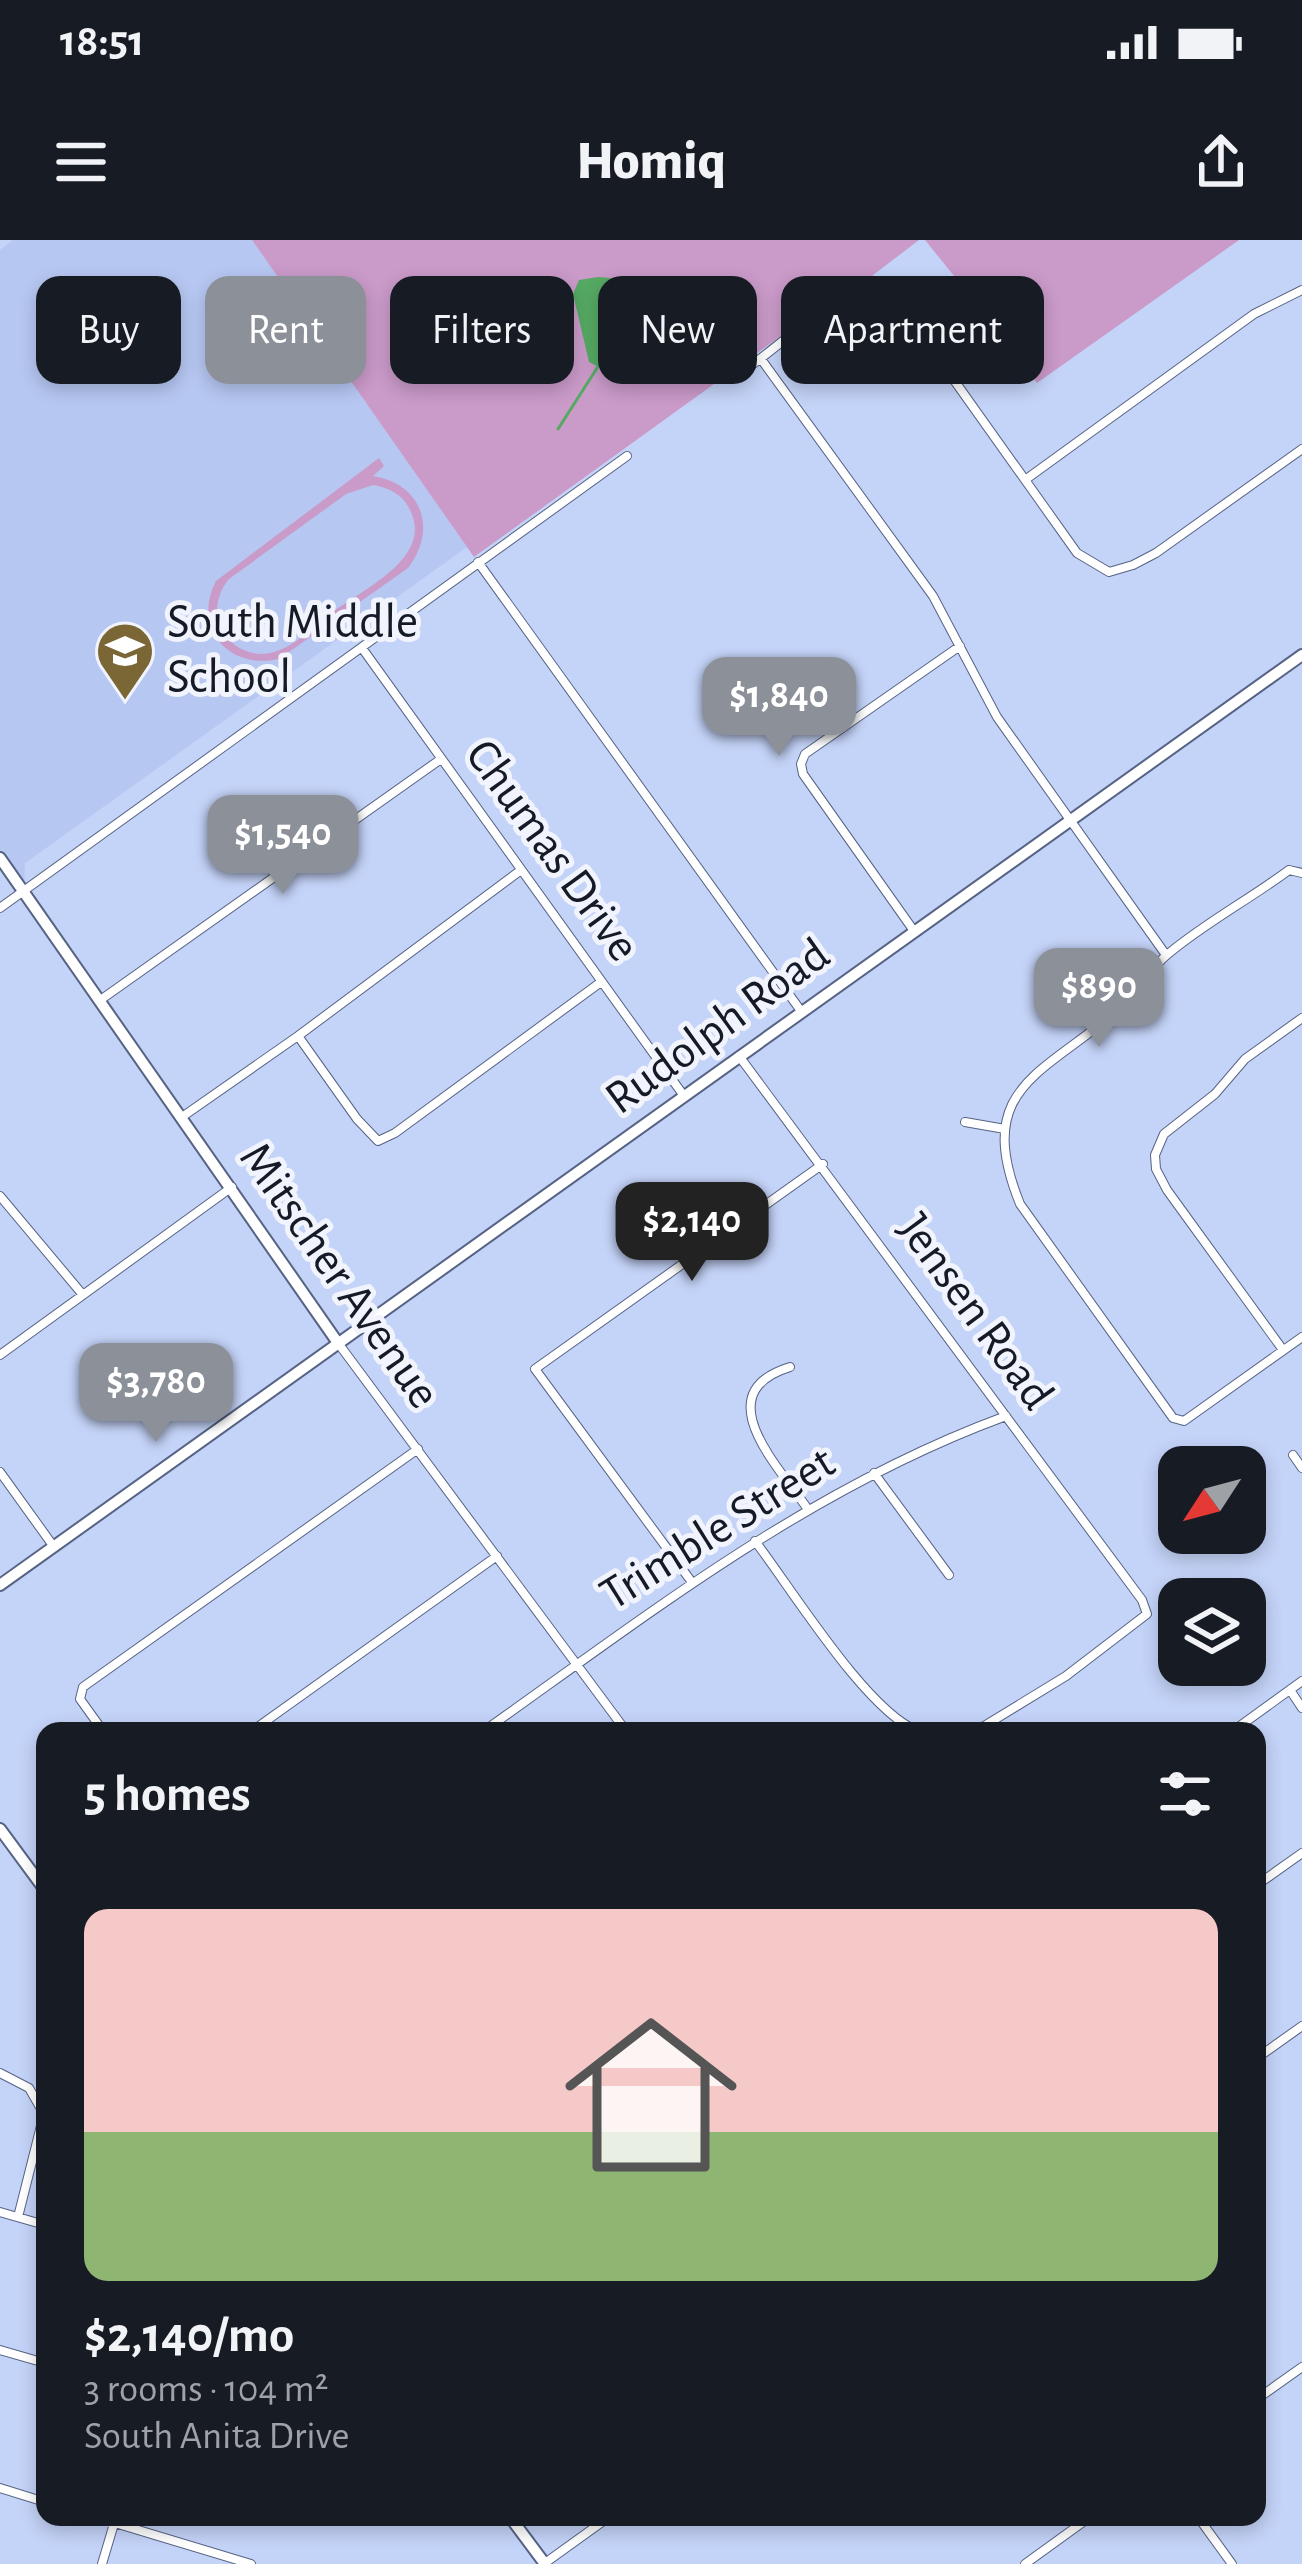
<!DOCTYPE html>
<html lang="en">
<head>
<meta charset="utf-8">
<style>
  body { margin:0; font-family:"Alegreya Sans",sans-serif; background:#20242c; color:#f1f3f6; height:100vh; display:flex; flex-direction:column; font-size:45px; white-space:nowrap }
  * { box-sizing:border-box; margin:0 }
  p { font-size:39px; color:#9ea1a6 }
  .icon { flex:none; width:66px; height:66px; fill:none; stroke:currentColor; stroke-width:2; stroke-linecap:round; stroke-linejoin:round }
  .map { position:relative; flex:1; overflow:hidden }
  .details { position:absolute; left:36px; top:1482px; width:1230px; height:804px; display:flex; flex-direction:column; background:#171b24; border-radius:24px; box-shadow:0 6px 18px #0003 }
  .details>* { flex:none }
  .guide { position:absolute; left:36px; top:36px; width:1230px; height:108px; display:flex; gap:24px }
  .needle { width:78px; rotate:234deg }
  .buttons { position:absolute; left:1158px; top:1206px; display:grid; gap:24px }
  .buttons a { display:grid; place-items:center; width:108px; height:108px; border-radius:24px; background:#171b24; box-shadow:0 6px 18px #0003; font-size:60px }
  .price { position:absolute; translate:-50% -102px; padding:0 27px; border-radius:24px; background:#8c9099; color:#fff; font-size:39px; line-height:78px; filter:drop-shadow(0 3px 6px #0008) }
  .price::after { content:''; position:absolute; left:50%; top:72px; width:36px; height:27px; margin-left:-18px; background:inherit; clip-path:polygon(0 0,100% 0,50% 100%) }
  .price.active { background:#222; color:#fff }
  ul { padding:0; list-style:none }
  li { display:grid; align-content:center; gap:24px; height:636px; padding:0 48px }
  li span { display:grid; place-items:center; height:372px; border-radius:24px; color:#555 }
  li>.icon { margin-inline-start:auto }
  span .icon { width:216px; height:216px; fill:#fffc; stroke-width:1 }
  li b { font-size:51px }
  h2 { display:flex; justify-content:space-between; align-items:center; height:144px; padding:0 48px; font-size:51px }
  .pill { padding:0 42px; border-radius:24px; background:#171b24; box-shadow:0 6px 18px #0003; font-size:42px; line-height:108px }
  .pill.active { background:#8c9099; color:#fff }
  .status { display:flex; justify-content:space-between; align-items:center; height:84px; padding:0 60px; background:#171b24; direction:ltr }
  .status svg { height:33px; fill:currentColor }
  header { display:flex; justify-content:space-between; align-items:center; height:156px; padding:0 48px; background:#171b24; font-size:54px; font-weight:800 }
  .map>svg:first-child { display:block }
  .built { fill:#b6c7f2 }
  .green { fill:#ca9ac9; fill-rule:evenodd }
  .water { fill:#55a963 }
  .lines { fill:none; stroke-linecap:round; stroke-linejoin:round }
  .stream { stroke:#55a963; stroke-width:3 }
  .street-casing { stroke:#566384; stroke-width:10 }
  .secondary-casing { stroke:#566384; stroke-width:14 }
  .street { stroke:#fff; stroke-width:8 }
  .secondary { stroke:#fff; stroke-width:10 }
  .labels { text-anchor:middle; dominant-baseline:central; stroke-width:10; stroke-linejoin:round; paint-order:stroke }
  .poi-label { font-size:48px; fill:#151a27; stroke:#f1f4fc; text-anchor:start }
  .street-label { font-size:48px; fill:#151a27; stroke:#f1f4fc }
</style>
</head>
<body>
<div class="status"><b>18:51</b><svg viewBox="0 0 49 12"><path d="M0 12V9h3v3zM5 12V6h3v6zM10 12V3h3v9zM15 12V0h3v12zM26 1h20v11H26zM47 4h2v5h-2z"/></svg></div>
<header><svg class="icon" aria-label="menu" viewBox="0 0 24 24"><path d="M4 6h16M4 12h16M4 18h16"/></svg>Homiq<svg class="icon" aria-label="share" viewBox="0 0 24 24"><path d="M12 15V3M7 8l5-5 5 5M5 13v7h14v-7"/></svg></header>
<div class="map">
<svg width="1302" height="2324" viewBox="0 0 1302 2324">
  <rect width="100%" height="100%" fill="#c4d3f8"/>
  <path class="built" d="M13,0H252L467,307L25,623L24,651L0,617V10Z"/>
  <path class="green" d="M252,0H919L873,35L871,49L854,50L832,59L474,317Z
    M925,0H1239L1037,143L991,83L940,119L917,88L967,52Z
    M379,218L384,226L373,236C422,244 438,289 408,328L279,419C228,430 192,388 216,341ZM373,245C389,248 403,254 410,270C434,317 364,349 333,372C315,385 293,409 270,413C252,417 231,407 222,391C213,372 217,354 229,339L346,254Z"/>
  <path class="water" d="M598,37L620,39L684,74L685,82L662,103L606,131L589,122L573,54L579,40Z"/>
  <g class="lines">
    <path class="stream" d="M558,189L599,125"/>
    <defs>
      <path id="street" d="M761,119L933,356L997,477L1166,715
        M749,127C799,92 864,17 917,88L1077,313L1109,332L1133,325L1156,313L1302,209
        M1025,240L1254,74L1302,50
        M478,322L801,771
        M362,408L684,856
        M1302,633L1289,630C1250,659 1205,683 1168,714C1147,731 1133,757 1112,775C1039,836 974,850 1020,964L1173,1178L1184,1181L1302,1097
        M0,668L627,216
        M914,691L803,534L801,524L805,514L960,406
        M99,761L441,519
        M298,796L357,879L378,901L395,893L601,742
        M739,816L1142,1360L1147,1374L1066,1436L976,1491
        M182,877L298,796L521,630
        M965,882L1005,889
        M0,956L83,1055
        M338,1103L626,1491
        M1283,1110L1167,950L1156,929L1155,915L1164,894L1215,854L1245,819L1302,778
        M0,1115L232,947
        M790,1127C706,1153 778,1226 807,1268
        M1293,1215L1302,1228
        M0,1232L54,1307
        M874,1233L949,1335
        M755,1301C791,1348 867,1472 918,1491
        M691,1341L535,1129L823,924
        M1290,1450L1302,1468
        M103,1491L80,1459L83,1447L418,1209
        M252,1491L497,1316
        M484,1491C653,1371 810,1248 1006,1176
        M712,1491L717,1487
        M1233,1491L1302,1441
        M1257,1645L1302,1613
        M1257,1818L1302,1786
        M0,1833L29,1848L44,1874L18,1977
        M0,1972L45,1985
        M0,2110L45,2123
        M1257,2159L1302,2127
        M0,2248L45,2262
        M95,2277L251,2324
        M1198,2277L1232,2324
        M545,2323L609,2277
        M102,2324L116,2277
        M1025,2324L1090,2277"/>
      <path id="secondary" d="M0,618L338,1103
        M0,1345L1302,415
        M0,1589L45,1650
        M510,2277L545,2324"/>
    </defs>
    <use href="#street" class="street-casing"/>
    <use href="#secondary" class="secondary-casing"/>
    <use href="#street" class="street"/>
    <use href="#secondary" class="secondary"/>
  </g>
  <defs>
    <symbol id="school-pin" viewBox="-11 -11 22 30"><path d="M0 17L-7.5 6A9.5 9.5 0 1 1 7.5 6Z" fill="#7b6736" stroke="#f1f4fc"/><path d="M0-5L7-2L0 1L-7-2ZM-4 1L0 2.5L4 1V4Q0 6-4 4Z" fill="#fff"/></symbol>
  </defs>
  <g fill-rule="evenodd">
    <use href="#school-pin" x="92" y="378" width="66" height="90"/>
  </g>
  <g class="labels">
    <g class="poi-label">
      <text x="167" y="383">South Middle<tspan x="167" dy="55">School</tspan></text>
    </g>
    <g class="street-label">
      <text transform="translate(552 611) rotate(54)">Chumas Drive</text>
      <text transform="translate(718 787) rotate(-36)">Rudolph Road</text>
      <text transform="translate(339 1036) rotate(55)">Mitscher Avenue</text>
      <text transform="translate(975 1072) rotate(54)">Jensen Road</text>
      <text transform="translate(718 1289) rotate(-32)">Trimble Street</text>
    </g>
  </g>
</svg>
<div class="buttons">
<a><svg class="needle" viewBox="-14 -14 28 28"><path d="M0-13l5 13h-10z" fill="#e53935"/><path d="M0 13l5-13h-10z" fill="#9ea1a6"/></svg></a>
<a><svg class="icon" aria-label="layers" viewBox="0 0 24 24"><path d="M12 4l9 5-9 5-9-5zM3 14l9 5 9-5"/></svg></a>
</div>
<b class="price" style="left:779px;top:519px">$1,840</b>
<b class="price" style="left:283px;top:657px">$1,540</b>
<b class="price" style="left:1099px;top:810px">$890</b>
<b class="price active" style="left:692px;top:1044px">$2,140</b>
<b class="price" style="left:156px;top:1205px">$3,780</b>
<div class="guide">
<a class="pill">Buy</a>
<a class="pill active">Rent</a>
<a class="pill">Filters</a>
<a class="pill">New</a>
<a class="pill">Apartment</a>
</div>
<section class="details">
<h2>5 homes<svg class="icon" aria-label="filters" viewBox="0 0 24 24"><path d="M4 7h16M4 17h16"/><circle cx="9" cy="7" r="2"/><circle cx="15" cy="17" r="2"/></svg></h2>
<ul>
<li><span style="background:linear-gradient(#f6c9c9 60%,#8fb573 0)"><svg class="icon" aria-label="home" viewBox="0 0 24 24"><path d="M3 11l9-7 9 7M6 9v11h12V9"/></svg></span><div><b>$2,140/mo</b><p>3 rooms · 104 m²</p><p>South Anita Drive</p></div></li>
</ul>
</section>
</div>
</body>
</html>
